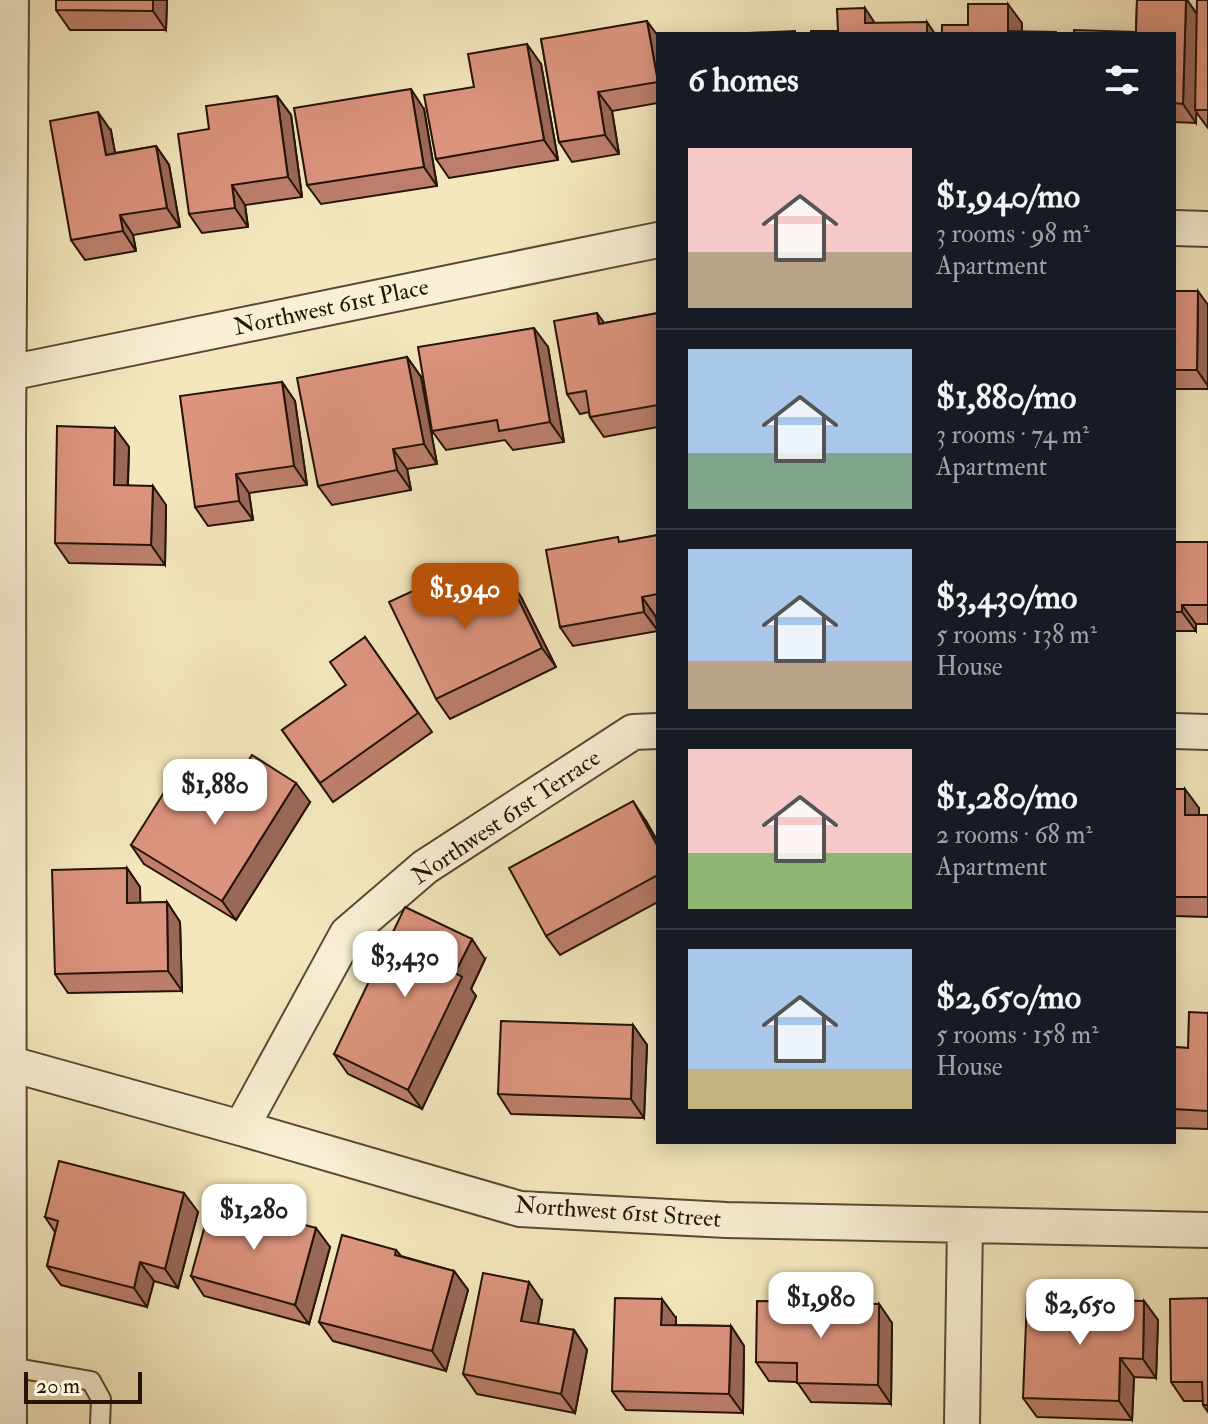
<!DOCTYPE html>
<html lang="en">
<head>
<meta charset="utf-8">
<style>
  body { margin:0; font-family:"IM FELL Double Pica",serif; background:#20242c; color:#f1f3f6; height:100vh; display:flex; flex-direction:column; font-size:30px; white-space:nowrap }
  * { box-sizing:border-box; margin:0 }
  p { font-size:26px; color:#9ea1a6 }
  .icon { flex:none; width:44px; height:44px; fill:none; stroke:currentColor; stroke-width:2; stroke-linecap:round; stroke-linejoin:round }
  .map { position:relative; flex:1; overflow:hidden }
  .sheet { position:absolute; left:656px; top:32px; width:520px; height:1112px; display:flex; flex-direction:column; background:#171b24; border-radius:0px; box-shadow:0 4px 20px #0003 }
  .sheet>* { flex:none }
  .scale { position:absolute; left:24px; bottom:20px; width:118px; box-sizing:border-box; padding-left:8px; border:4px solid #251306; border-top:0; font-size:22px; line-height:28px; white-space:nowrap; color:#251306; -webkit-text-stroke:6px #f8efd4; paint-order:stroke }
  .price { position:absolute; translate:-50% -68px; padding:0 18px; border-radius:16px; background:#fff; color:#222; font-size:26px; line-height:52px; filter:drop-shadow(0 2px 4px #0008) }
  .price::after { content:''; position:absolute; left:50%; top:48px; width:24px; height:18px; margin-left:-12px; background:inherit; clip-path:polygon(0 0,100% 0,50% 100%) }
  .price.selected { background:#b45309; color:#fff }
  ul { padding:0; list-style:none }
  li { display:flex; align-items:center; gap:24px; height:200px; padding:0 32px }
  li+li { border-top:2px solid #363941 }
  li span { display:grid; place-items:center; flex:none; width:224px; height:160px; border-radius:0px; color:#555 }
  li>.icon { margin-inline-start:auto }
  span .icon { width:96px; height:96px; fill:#fffc; stroke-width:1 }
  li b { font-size:34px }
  h2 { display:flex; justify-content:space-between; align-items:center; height:96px; padding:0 32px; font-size:34px }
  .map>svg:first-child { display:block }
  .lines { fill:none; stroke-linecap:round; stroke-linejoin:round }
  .service-casing { stroke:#594834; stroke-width:22 }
  .minor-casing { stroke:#594834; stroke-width:38 }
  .tertiary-casing { stroke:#594834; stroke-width:48 }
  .service { stroke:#f8efd4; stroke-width:18 }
  .minor { stroke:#f8efd4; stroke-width:34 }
  .tertiary { stroke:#f8efd4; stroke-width:44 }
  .wall { fill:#bd7f6c; stroke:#251306; stroke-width:2 }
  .shaded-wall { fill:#9a6858; stroke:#251306; stroke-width:2 }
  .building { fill:#dc947e; stroke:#251306; stroke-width:2 }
  .labels { text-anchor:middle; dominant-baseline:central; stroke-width:7; stroke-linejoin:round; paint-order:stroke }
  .street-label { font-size:24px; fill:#251306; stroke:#f8efd4 }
</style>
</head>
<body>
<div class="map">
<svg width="1208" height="1424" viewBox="0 0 1208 1424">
  <rect width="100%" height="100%" fill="#f4e7bd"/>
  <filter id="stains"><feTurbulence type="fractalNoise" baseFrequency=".0025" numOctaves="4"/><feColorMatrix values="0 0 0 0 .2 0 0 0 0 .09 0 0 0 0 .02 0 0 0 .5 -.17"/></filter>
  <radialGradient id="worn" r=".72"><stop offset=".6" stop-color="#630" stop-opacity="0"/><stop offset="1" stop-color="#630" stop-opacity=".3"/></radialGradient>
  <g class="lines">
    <defs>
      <path id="service" d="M5,1366L91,1381L101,1399L100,1424"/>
      <path id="minor" d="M1174,228L1208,229
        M4,374L658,240
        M1174,731L1208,732
        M0,1061L241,1128L520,1209L726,1220L1208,1230
        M241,1128L347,934L425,867L633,732L658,731
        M962,1424L965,1225"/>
      <path id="tertiary" d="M4,1424L3,439L6,0"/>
    </defs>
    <use href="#service" class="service-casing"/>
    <use href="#minor" class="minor-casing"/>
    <use href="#tertiary" class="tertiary-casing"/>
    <use href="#service" class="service"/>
    <use href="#minor" class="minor"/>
    <use href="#tertiary" class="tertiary"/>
  </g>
  <path class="wall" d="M56,0H167L166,30H70L56,10Z
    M1137,0H1187L1197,14L1208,0V128L1196,112V123L1174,122V34L1136,32Z
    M658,36V103L612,111L619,154L572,162L559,142L541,39Z
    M541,64L558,160L449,178L436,159L474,87Z
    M277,96L291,115L302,197L245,205L248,227L202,233L189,214L209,129Z
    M424,109L437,186L321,204L307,185Z
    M111,131L115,153L156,146L169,165L180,227L133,235L136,251L85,260L71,240Z
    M1174,291L1208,305V389H1174Z
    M658,313V427L604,437L590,417L589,412L580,414L567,394L605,323Z
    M548,347L564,442L513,450L505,440L446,450L432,431Z
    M407,357L421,377L437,464L407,469L411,490L332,505L318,486Z
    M282,382L295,401L307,485L249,493L253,520L208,526L195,507Z
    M115,428L129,447L128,485L166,505L165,565L69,563L55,543Z
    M658,535V616L656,617L658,631L573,646L560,627L622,542Z
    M1174,542H1208V624H1196V631H1174Z
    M508,578L521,597L556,667L450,719L436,699L430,583L437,594L488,587Z
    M365,637L432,732L333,802L282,730L346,685Z
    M1174,789L1199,808V815H1208V917L1174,916Z
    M229,792L310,802L236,920L144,864L131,845L186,808Z
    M646,821L658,842V902L560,955L546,936Z
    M127,868L140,887V903L167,902L180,922L182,991L68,993L55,974Z
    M485,959L471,989L476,996L422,1109L348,1074L334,1054Z
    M1208,1013V1129L1174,1128V1047L1188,1048Z
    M633,1025L647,1045L644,1118L511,1114L498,1094Z
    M198,1212L178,1288L154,1281L147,1307L61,1285L47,1266L55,1232L45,1217Z
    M330,1247L309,1324L204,1296L191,1276Z
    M396,1250L401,1256L454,1271L468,1290L446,1371L333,1341L319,1322Z
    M1208,1298V1412L1203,1405V1401H1184L1171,1382Z
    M542,1301L538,1324L574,1330L587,1350L575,1413L477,1394L463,1374Z
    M1144,1301L1158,1320L1156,1378L1134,1377L1132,1420L1037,1417L1023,1398Z
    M879,1304L892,1323L891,1404L811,1402L797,1382L769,1381L756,1362Z
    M676,1318V1325L731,1326L744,1346L743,1413L626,1410L612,1391Z"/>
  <path class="shaded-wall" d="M153,0H167L166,30L153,11Z
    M1186,0H1187L1199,17L1196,123L1183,104Z
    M1008,4L1022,23V34L1008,31Z
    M865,8L878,28L865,23Z
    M647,21L658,36V83V82Z
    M927,22L935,34H927Z
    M527,44L541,64L558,160L544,140Z
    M411,89L424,109L437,186L424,167Z
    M598,92L612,111L619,154L605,135Z
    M277,96L291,115L302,197L288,177Z
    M98,112L111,131L119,174L106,155Z
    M156,146L169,165L180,227L167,208Z
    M232,185L245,205L248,227L235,208Z
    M120,215L133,235L136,251L123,231Z
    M1198,291L1208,305V386L1197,370Z
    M597,313L611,332L599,324Z
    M534,328L548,347L564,442L550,422Z
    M407,357L421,377L437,464L424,444Z
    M282,382L295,401L307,485L294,466Z
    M115,428L129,447L127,504L114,485Z
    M393,449L407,469L411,490L397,470Z
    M236,474L249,493L253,520L239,501Z
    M153,486L166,505L165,565L151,545Z
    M508,578L521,597L556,667L542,648Z
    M642,597L656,617L658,631L644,612Z
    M1182,605L1196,624V631L1182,612Z
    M296,783L310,802L236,920L222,901Z
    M1185,789L1199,808V834L1185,815Z
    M633,801L646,821L658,842V847Z
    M127,868L140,887L141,922L127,903Z
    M167,902L180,922L182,991L168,971Z
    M472,939L485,959L471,989L476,996L422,1109L408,1090L455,973Z
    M633,1025L647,1045L644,1118L631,1099Z
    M184,1193L198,1212L178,1288L165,1269Z
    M316,1228L330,1247L309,1324L295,1305Z
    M140,1262L154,1281L147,1307L134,1288Z
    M454,1271L468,1290L446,1371L432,1351Z
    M529,1282L542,1301L535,1340L521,1321Z
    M662,1299L676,1318L675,1345L661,1325Z
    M1144,1301L1158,1320L1156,1378L1143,1359Z
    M879,1304L892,1323L891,1404L878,1385Z
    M731,1326L744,1346L743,1413L729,1394Z
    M574,1330L587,1350L575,1413L561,1394Z
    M1120,1358L1134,1377L1132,1420L1119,1401Z"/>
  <path class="building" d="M56,0H153V11L56,10Z
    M1137,0H1186L1183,104L1174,103V34H1074V30L1136,32Z
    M1197,0H1208V110H1195Z
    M968,4H1008V31L1056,32V34H942V25H968Z
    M865,8V23L927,22V34H811V31H838L837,9Z
    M647,21L658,82L598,92L605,135L559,142L541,39Z
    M795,31V34H727Z
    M527,44L544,140L436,159L424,95L474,87L468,54Z
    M411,89L424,167L307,185L294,108Z
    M277,96L288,177L232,185L235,208L189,214L178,134L209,129L206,106Z
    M98,112L106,155L156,146L167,208L120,215L123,231L71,240L50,121Z
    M1174,291H1198L1197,370H1174Z
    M597,313L599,324L658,313V405L590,417L586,391L567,394L554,321Z
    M534,328L550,422L499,431L497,420L432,431L418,347Z
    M407,357L424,444L393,449L397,470L318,486L297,378Z
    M282,382L294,466L236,474L239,501L195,507L180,396Z
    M57,426L115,428L114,485L153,486L151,545L55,543Z
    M658,535V594L642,597L644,612L560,627L546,550L618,537L619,542Z
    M1174,542H1208V605H1182V612H1174Z
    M479,574L486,588L508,578L542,648L436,699L389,602L430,583L435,595Z
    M365,637L418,713L320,783L282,730L346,685L330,662Z
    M252,755L296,783L222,901L131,845L163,794L186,808L206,778L229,792Z
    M1174,789H1185V815H1208V897H1174Z
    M633,801L658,847V875L546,936L509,868Z
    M127,868V903L167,902L168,971L55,974L52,870Z
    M405,907L472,939L455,973L462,977L408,1090L334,1054Z
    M1189,1012L1208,1013V1111L1174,1109V1047L1188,1048Z
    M501,1021L633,1025L631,1099L498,1094Z
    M59,1161L184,1193L165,1269L140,1262L134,1288L47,1266L58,1221L45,1217Z
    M212,1200L316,1228L295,1305L191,1276Z
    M342,1235L396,1250L395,1255L454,1271L432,1351L319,1322Z
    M483,1273L529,1282L521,1321L574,1330L561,1394L463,1374Z
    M615,1298L662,1299L661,1325L731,1326L729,1394L612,1391Z
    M1027,1298L1144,1301L1143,1359L1120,1358L1119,1401L1023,1398Z
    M1208,1298V1405H1203L1202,1382H1171L1170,1299Z
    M757,1301L879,1304L878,1385L797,1383V1363L756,1362Z"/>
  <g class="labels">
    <g class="street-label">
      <text transform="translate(331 307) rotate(-12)">Northwest 61st Place</text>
      <text transform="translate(506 817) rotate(-34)">Northwest 61st Terrace</text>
      <text transform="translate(618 1212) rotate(4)">Northwest 61st Street</text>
    </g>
  </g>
  <rect width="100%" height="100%" filter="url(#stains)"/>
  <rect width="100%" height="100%" fill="url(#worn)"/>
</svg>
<div class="scale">20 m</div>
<b class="price selected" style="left:465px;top:631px">$1,940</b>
<b class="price" style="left:215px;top:827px">$1,880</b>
<b class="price" style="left:405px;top:999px">$3,430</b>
<b class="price" style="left:254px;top:1252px">$1,280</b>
<b class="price" style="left:821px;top:1340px">$1,980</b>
<b class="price" style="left:1080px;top:1347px">$2,650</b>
<section class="sheet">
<h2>6 homes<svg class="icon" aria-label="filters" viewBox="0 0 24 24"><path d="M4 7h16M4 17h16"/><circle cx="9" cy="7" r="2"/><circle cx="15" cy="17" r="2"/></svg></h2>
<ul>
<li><span style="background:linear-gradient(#f6c9c9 65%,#b9a48a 0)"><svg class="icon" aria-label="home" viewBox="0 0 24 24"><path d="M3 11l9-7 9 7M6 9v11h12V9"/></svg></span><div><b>$1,940/mo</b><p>3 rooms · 98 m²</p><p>Apartment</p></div></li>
<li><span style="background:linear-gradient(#a9c7e8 65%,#7fa58c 0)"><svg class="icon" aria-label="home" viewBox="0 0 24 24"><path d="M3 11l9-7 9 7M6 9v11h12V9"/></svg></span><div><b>$1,880/mo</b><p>3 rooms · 74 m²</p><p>Apartment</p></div></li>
<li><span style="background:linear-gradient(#a9c7e8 70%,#b9a48a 0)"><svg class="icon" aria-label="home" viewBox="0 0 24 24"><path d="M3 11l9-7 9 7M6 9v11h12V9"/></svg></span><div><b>$3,430/mo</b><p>5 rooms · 138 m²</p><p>House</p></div></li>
<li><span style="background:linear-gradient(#f6c9c9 65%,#8fb573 0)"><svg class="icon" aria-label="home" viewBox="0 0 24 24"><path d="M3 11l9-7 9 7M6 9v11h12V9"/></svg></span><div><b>$1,280/mo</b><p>2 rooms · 68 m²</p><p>Apartment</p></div></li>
<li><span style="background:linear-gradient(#a9c7e8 75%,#c2b280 0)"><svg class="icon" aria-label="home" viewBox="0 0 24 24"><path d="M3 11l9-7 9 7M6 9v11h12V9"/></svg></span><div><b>$2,650/mo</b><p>5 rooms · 158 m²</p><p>House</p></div></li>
</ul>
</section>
</div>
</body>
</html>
